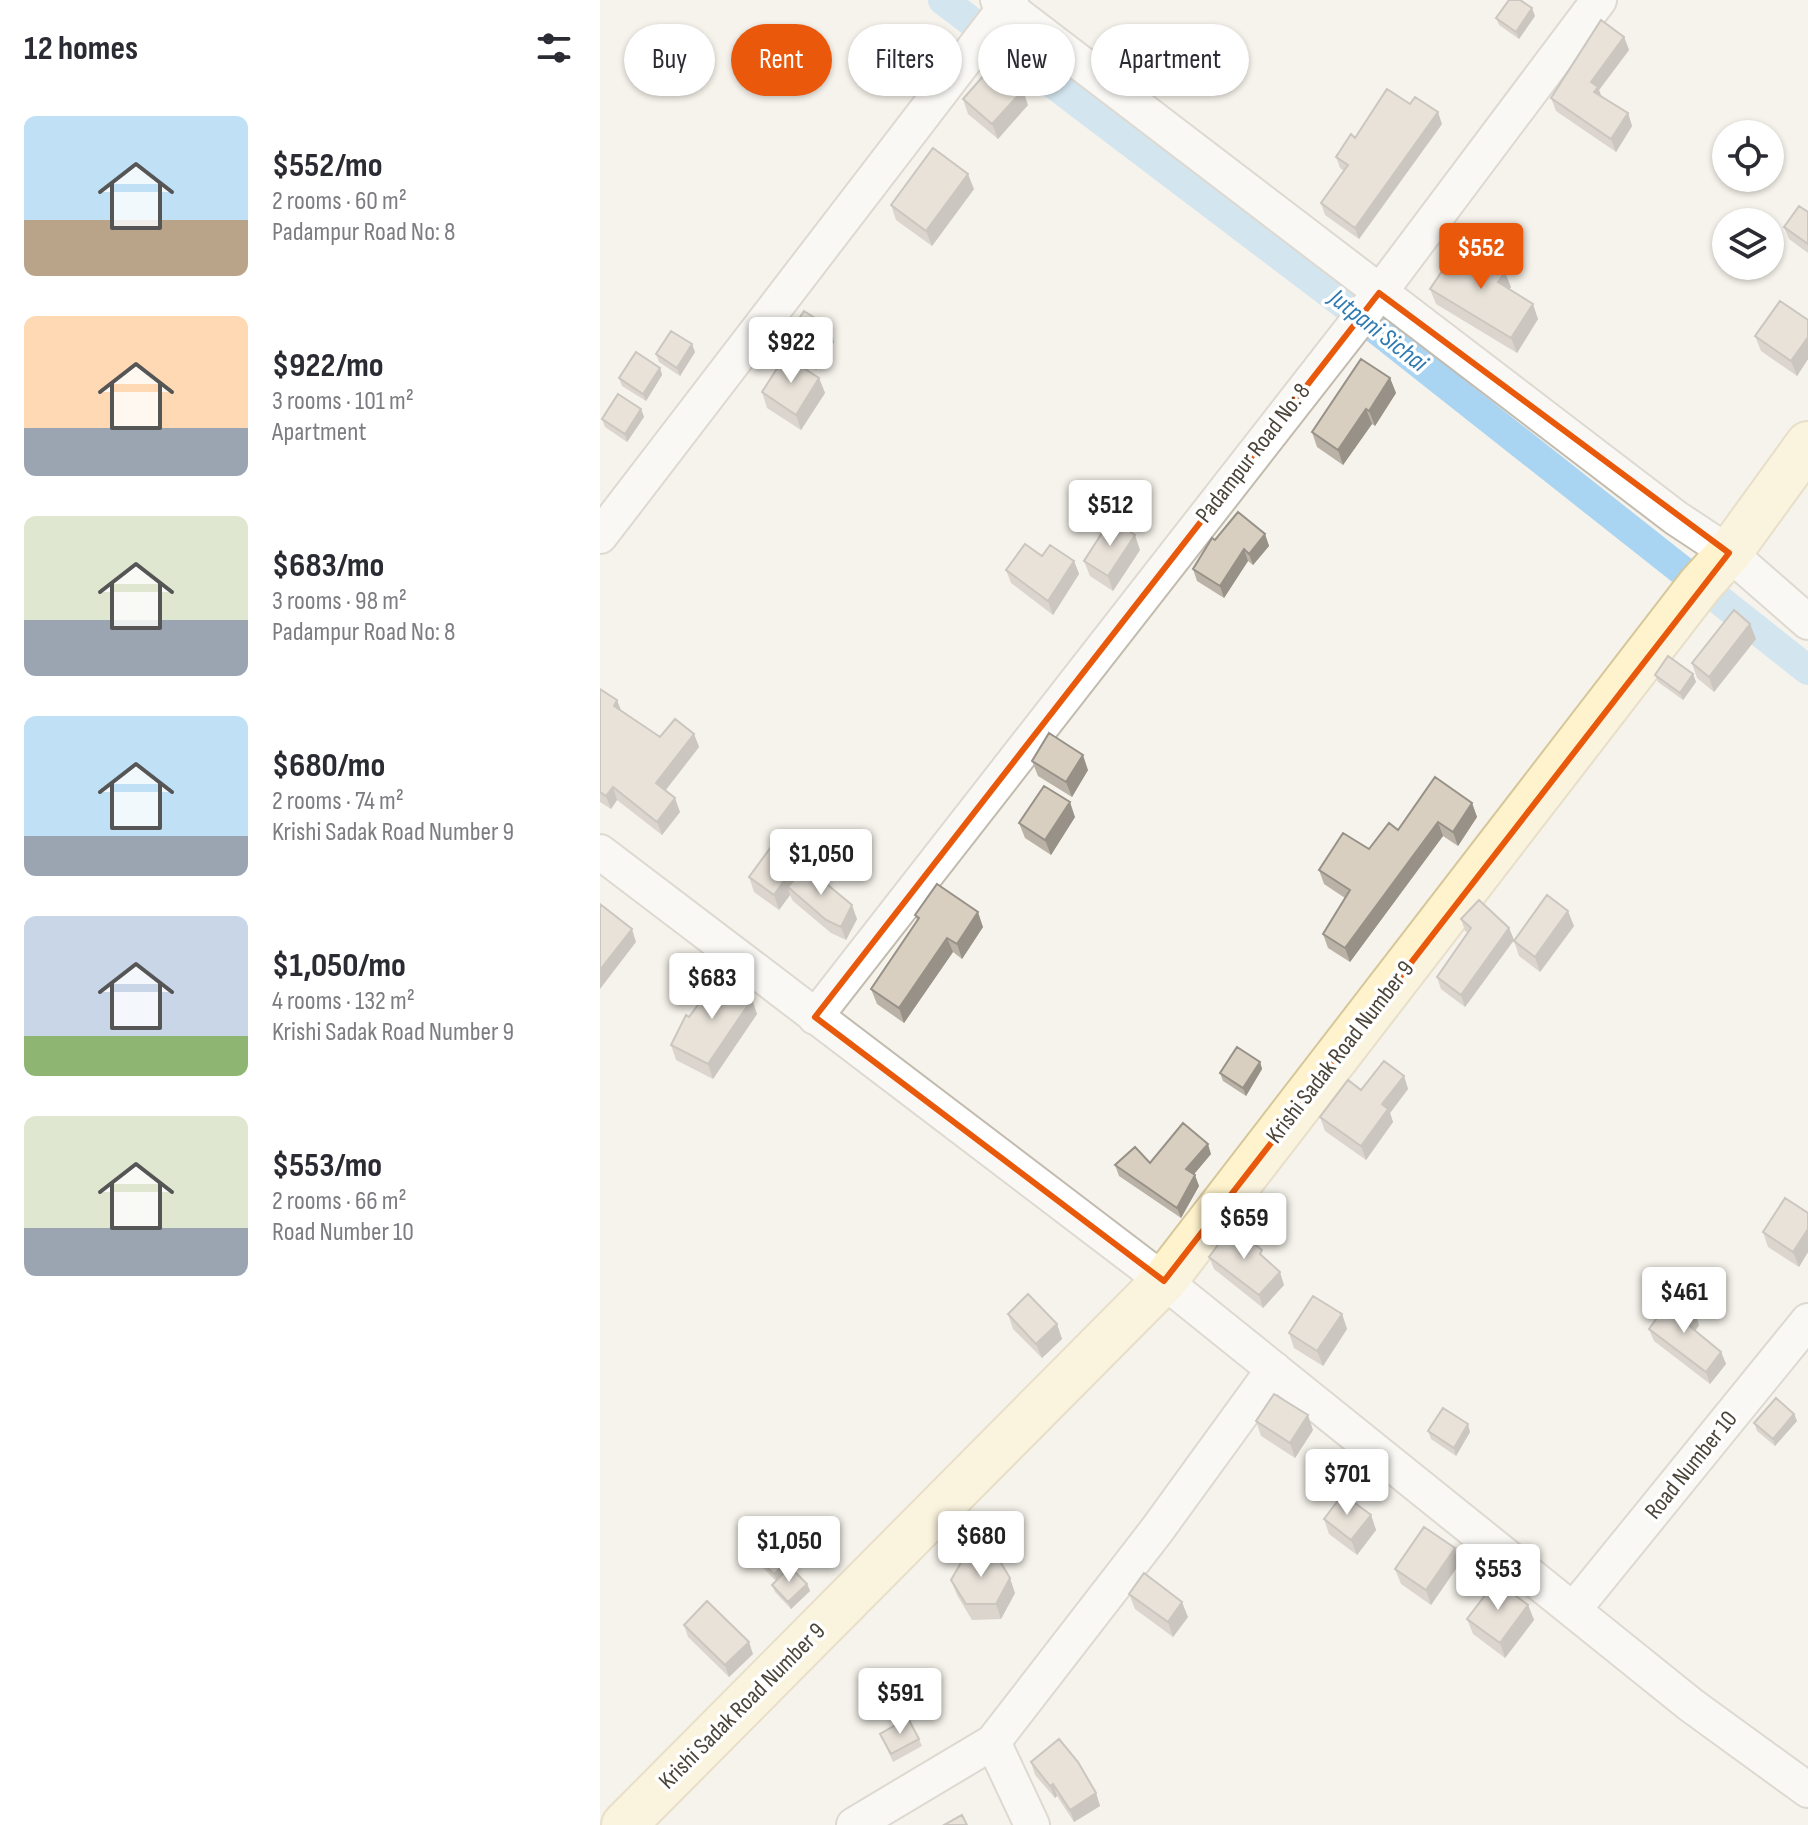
<!DOCTYPE html>
<html lang="en">
<head>
<meta charset="utf-8">
<style>
  body { margin:0; font-family:"Sofia Sans Condensed",sans-serif; background:#f2f2f3; color:#2b2b33; height:100vh; display:flex; flex-direction:column; font-size:30px; white-space:nowrap }
  * { box-sizing:border-box; margin:0 }
  p { font-size:26px; color:#7c7c81 }
  .icon { flex:none; width:44px; height:44px; fill:none; stroke:currentColor; stroke-width:2; stroke-linecap:round; stroke-linejoin:round }
  .map { position:relative; flex:1; overflow:hidden }
  .side { display:flex; flex-direction:column; background:#fff; width:600px }
  .side>* { flex:none }
  .top-card { position:absolute; left:24px; top:24px; width:760px; height:72px; display:flex; gap:16px }
  .buttons { position:absolute; left:1112px; top:120px; display:grid; gap:16px }
  .buttons a { display:grid; place-items:center; width:72px; height:72px; border-radius:50%; background:#fff; box-shadow:0 2px 6px #0004; font-size:40px }
  .price { position:absolute; translate:-50% -68px; padding:0 18px; border-radius:8px; background:#fff; color:#222; font-size:26px; line-height:52px; filter:drop-shadow(0 2px 4px #0008) }
  .price::after { content:''; position:absolute; left:50%; top:48px; width:24px; height:18px; margin-left:-12px; background:inherit; clip-path:polygon(0 0,100% 0,50% 100%) }
  .price.selected { background:#ea580c; color:#fff }
  ul { padding:0; list-style:none }
  li { display:flex; align-items:center; gap:24px; height:200px; padding:0 24px }
  li span { display:grid; place-items:center; flex:none; width:224px; height:160px; border-radius:12px; color:#555 }
  li>.icon { margin-inline-start:auto }
  span .icon { width:96px; height:96px; fill:#fffc; stroke-width:1 }
  li b { font-size:34px }
  h2 { display:flex; justify-content:space-between; align-items:center; height:96px; padding:0 24px; font-size:34px }
  .tag { padding:0 28px; border-radius:36px; background:#fff; box-shadow:0 2px 6px #0004; font-size:28px; line-height:72px }
  .tag.selected { background:#ea580c; color:#fff }
  main { display:flex; flex:1; min-height:0 }
  .map>svg:first-child { display:block }
  .lines { fill:none; stroke-linecap:round; stroke-linejoin:round }
  .canal { stroke:#a9d4f2; stroke-width:30 }
  .street-casing { stroke:#c2bbae; stroke-width:38 }
  .secondary-casing { stroke:#d6c79b; stroke-width:48 }
  .street { stroke:#fff; stroke-width:34 }
  .secondary { stroke:#fff3cd; stroke-width:44 }
  .wall { fill:#bab2a6 }
  .shaded-wall { fill:#979187 }
  .building { fill:#d8cfc1; stroke:#979187; stroke-width:2 }
  .marked { fill:none; stroke:#e8590c; stroke-width:6; stroke-linejoin:round }
  .labels { text-anchor:middle; dominant-baseline:central; stroke-width:7; stroke-linejoin:round; paint-order:stroke }
  .street-label { font-size:24px; fill:#4b4439; stroke:#fff }
  .water-label { font-size:26px; font-style:italic; fill:#2e7ab2; stroke:#fff }
</style>
</head>
<body>
<main>
<section class="side">
<h2>12 homes<svg class="icon" aria-label="filters" viewBox="0 0 24 24"><path d="M4 7h16M4 17h16"/><circle cx="9" cy="7" r="2"/><circle cx="15" cy="17" r="2"/></svg></h2>
<ul>
<li><span style="background:linear-gradient(#bfe0f5 65%,#b9a48a 0)"><svg class="icon" aria-label="home" viewBox="0 0 24 24"><path d="M3 11l9-7 9 7M6 9v11h12V9"/></svg></span><div><b>$552/mo</b><p>2 rooms · 60 m²</p><p>Padampur Road No: 8</p></div></li>
<li><span style="background:linear-gradient(#ffd9b3 70%,#9aa5b1 0)"><svg class="icon" aria-label="home" viewBox="0 0 24 24"><path d="M3 11l9-7 9 7M6 9v11h12V9"/></svg></span><div><b>$922/mo</b><p>3 rooms · 101 m²</p><p>Apartment</p></div></li>
<li><span style="background:linear-gradient(#dfe7d0 65%,#9aa5b1 0)"><svg class="icon" aria-label="home" viewBox="0 0 24 24"><path d="M3 11l9-7 9 7M6 9v11h12V9"/></svg></span><div><b>$683/mo</b><p>3 rooms · 98 m²</p><p>Padampur Road No: 8</p></div></li>
<li><span style="background:linear-gradient(#bfe0f5 75%,#9aa5b1 0)"><svg class="icon" aria-label="home" viewBox="0 0 24 24"><path d="M3 11l9-7 9 7M6 9v11h12V9"/></svg></span><div><b>$680/mo</b><p>2 rooms · 74 m²</p><p>Krishi Sadak Road Number 9</p></div></li>
<li><span style="background:linear-gradient(#c9d6e8 75%,#8fb573 0)"><svg class="icon" aria-label="home" viewBox="0 0 24 24"><path d="M3 11l9-7 9 7M6 9v11h12V9"/></svg></span><div><b>$1,050/mo</b><p>4 rooms · 132 m²</p><p>Krishi Sadak Road Number 9</p></div></li>
<li><span style="background:linear-gradient(#dfe7d0 70%,#9aa5b1 0)"><svg class="icon" aria-label="home" viewBox="0 0 24 24"><path d="M3 11l9-7 9 7M6 9v11h12V9"/></svg></span><div><b>$553/mo</b><p>2 rooms · 66 m²</p><p>Road Number 10</p></div></li>
</ul>
</section>
<div class="map">
<svg width="1208" height="1825" viewBox="0 0 1208 1825">
  <rect width="100%" height="100%" fill="#f6f3ec"/>
  <g class="lines">
    <path class="canal" d="M343,0L761,317L1208,670"/>
    <defs>
      <path id="street" d="M398,0L1076,518L1129,553L1208,622
        M0,536L411,0
        M0,852L564,1281L1091,1705L1208,1790
        M215,1017L761,317L999,0
        M974,1609L1208,1321
        M393,1742L432,1825
        M254,1825L393,1742L557,1530L674,1369"/>
      <path id="secondary" d="M24,1825L564,1281L1100,585L1129,553L1208,444"/>
    </defs>
    <use href="#street" class="street-casing"/>
    <use href="#secondary" class="secondary-casing"/>
    <use href="#street" class="street"/>
    <use href="#secondary" class="secondary"/>
  </g>
  <path class="wall" d="M935,16L919,39L899,25L896,18Z
    M1024,37L1029,50L999,90L1001,97L1028,113L1032,126L1016,152L956,111L951,98Z
    M363,99L428,105L398,139L368,114Z
    M842,124L759,239L725,215L721,203L744,171L740,168L736,157L755,138Z
    M374,189L332,246L296,220L291,205Z
    M1208,212V253L1189,239L1184,227Z
    M911,287L909,289L938,319L917,353L836,304L830,289Z
    M1208,320V359L1197,376L1161,351L1155,336Z
    M229,327L234,342L216,370L191,354L186,339Z
    M95,352L80,376L59,362L56,354Z
    M60,368L62,375L46,401L22,386L19,378Z
    M219,378L225,393L201,430L167,408L162,392Z
    M790,378L796,393L775,426L772,424L743,465L717,447L712,432Z
    M41,409L44,417L27,442L5,427L2,419Z
    M665,534L669,546L653,565L648,561L624,598L597,581L593,569L615,540Z
    M540,550L513,591L490,576L484,561Z
    M442,556L474,561L479,574L453,615L411,583L406,570Z
    M1150,624L1156,639L1114,692L1097,678L1092,663Z
    M1093,674L1096,682L1083,700L1058,682L1055,675Z
    M0,689L21,711L60,737L94,734L99,747L65,791L80,812L62,835L17,800L11,809L0,802Z
    M432,761L488,770L472,797L438,776Z
    M872,803L877,817L858,846L843,836L750,962L728,948L723,934L745,898L724,884L719,870L769,849L798,830Z
    M475,817L451,855L425,838L419,823Z
    M198,874L257,919L246,940L231,933L193,901L190,895L179,910L154,892L149,877Z
    M315,915L383,927L362,959L353,952L304,1023L277,1004L271,989L317,920Z
    M861,919L909,928L914,940L865,1007L841,989L837,977L868,933L865,931Z
    M974,926L940,972L919,956L914,941Z
    M157,1014L113,1079L76,1060L71,1045L89,1017Z
    M660,1062L662,1069L646,1096L623,1081L620,1073Z
    M804,1076L808,1089L790,1113L793,1122L766,1160L725,1131L720,1117L761,1090Z
    M611,1154L594,1174L599,1186L581,1218L519,1176L515,1165L550,1163Z
    M1208,1213V1252L1199,1267L1168,1247L1163,1232Z
    M609,1257L666,1259L684,1285L663,1308L614,1269Z
    M408,1314L457,1324L462,1339L442,1358L413,1329Z
    M742,1314L747,1329L723,1366L694,1348L689,1333Z
    M1099,1325L1095,1331L1121,1352L1126,1364L1110,1384L1054,1341L1049,1329Z
    M1194,1414L1197,1421L1175,1446L1157,1431L1154,1423Z
    M656,1421L713,1430L695,1458L661,1436Z
    M828,1431L870,1432L856,1456L831,1439Z
    M771,1515L776,1530L757,1555L729,1534L724,1519Z
    M855,1548L860,1563L831,1605L801,1584L795,1569Z
    M152,1552L194,1566L191,1568L207,1584L210,1591L191,1609L175,1592L172,1585L176,1581L155,1560Z
    M351,1580L415,1593L401,1619L372,1620L357,1595Z
    M529,1594L588,1617L573,1637L535,1609Z
    M928,1605L934,1620L905,1658L873,1634L867,1619Z
    M84,1625L153,1654L129,1677L88,1637Z
    M280,1734L319,1739L322,1746L293,1762Z
    M431,1762L496,1793L500,1806L474,1822L457,1796L455,1798L435,1775Z"/>
  <path class="shaded-wall" d="M932,8L935,16L919,39L916,32Z
    M1024,37L1029,50L999,90L1003,100L999,105L991,82Z
    M423,90L428,105L398,139L392,124Z
    M838,112L842,124L759,239L755,228Z
    M1028,113L1032,126L1016,152L1011,139Z
    M368,174L374,189L332,246L326,231Z
    M905,272L911,287L904,297L898,282Z
    M933,304L938,319L917,353L911,338Z
    M229,327L234,342L216,370L211,355Z
    M1208,337V359L1197,376L1191,361Z
    M92,344L95,352L80,376L77,368Z
    M60,368L62,375L46,401L43,394Z
    M219,378L225,393L201,430L196,415Z
    M790,378L796,393L775,426L769,411Z
    M41,409L44,417L27,442L25,434Z
    M766,409L772,424L743,465L738,450Z
    M665,534L669,546L653,565L649,554Z
    M535,535L540,550L513,591L508,576Z
    M644,549L648,561L624,598L620,586Z
    M474,561L479,574L453,615L448,601Z
    M1150,624L1156,639L1114,692L1109,677Z
    M1093,674L1096,682L1083,700L1080,693Z
    M17,700L22,713L14,706Z
    M94,734L99,747L61,796L56,783Z
    M483,755L488,770L472,797L466,782Z
    M13,787L17,800L11,809L6,796Z
    M75,798L80,812L62,835L57,822Z
    M470,802L475,817L451,855L445,840Z
    M872,803L877,817L858,846L853,832Z
    M838,822L843,836L750,962L745,948Z
    M195,865L201,880L188,887L190,895L179,910L174,895Z
    M252,905L257,919L246,940L241,927Z
    M968,911L974,926L940,972L935,957Z
    M378,912L383,927L362,959L357,944Z
    M909,928L914,940L865,1007L861,995Z
    M32,929L36,942L0,989V970Z
    M347,938L353,952L304,1023L299,1008Z
    M152,999L157,1014L113,1079L108,1064Z
    M660,1062L662,1069L646,1096L643,1088Z
    M804,1076L808,1089L790,1113L793,1122L766,1160L761,1146L782,1104Z
    M608,1144L611,1154L590,1179L586,1169Z
    M595,1175L599,1186L581,1218L577,1208Z
    M1208,1229V1252L1199,1267L1193,1252Z
    M680,1272L684,1285L663,1308L659,1295Z
    M1095,1313L1099,1325L1092,1336L1087,1324Z
    M742,1314L747,1329L723,1366L717,1351Z
    M457,1324L462,1339L442,1358L436,1344Z
    M1121,1352L1126,1364L1110,1384L1106,1372Z
    M1194,1414L1197,1421L1175,1446L1173,1439Z
    M708,1415L713,1430L695,1458L690,1443Z
    M868,1424L870,1432L856,1456L854,1448Z
    M771,1515L776,1530L757,1555L751,1540Z
    M855,1548L860,1563L831,1605L826,1590Z
    M191,1558L194,1566L177,1582L174,1574Z
    M410,1578L415,1593L401,1619L396,1604Z
    M207,1584L210,1591L191,1609L188,1602Z
    M582,1602L588,1617L573,1637L568,1622Z
    M928,1605L934,1620L905,1658L900,1643Z
    M149,1642L153,1654L129,1677L125,1665Z
    M453,1784L457,1796L455,1798L450,1786Z
    M496,1793L500,1806L474,1822L470,1810Z"/>
  <path class="building" d="M909,0H920L932,8L916,32L896,18Z
    M1001,20L1024,37L991,82L998,87L994,92L1028,113L1011,139L951,98Z
    M394,64L423,90L392,124L363,99Z
    M787,89L810,104L815,97L838,112L755,228L721,203L748,165L736,157L751,134L755,138Z
    M333,148L368,174L326,231L291,205Z
    M1199,206L1208,212V244L1184,227Z
    M861,243L905,272L898,282L933,304L911,338L830,289Z
    M1180,301L1208,320V337L1191,361L1155,336Z
    M204,311L229,327L211,355L186,339Z
    M71,331L92,344L77,368L56,354Z
    M36,352L60,368L43,394L19,378Z
    M185,356L219,378L196,415L162,392Z
    M761,359L790,378L769,411L766,409L738,450L712,432Z
    M18,394L41,409L25,434L2,419Z
    M638,512L665,534L649,554L644,549L620,586L593,569L612,538L615,540Z
    M511,519L535,535L508,576L484,561Z
    M425,544L442,556L450,545L474,561L448,601L406,570Z
    M1134,610L1150,624L1109,677L1092,663Z
    M1068,656L1093,674L1080,693L1055,675Z
    M0,689L17,700L14,706L60,737L75,719L94,734L56,783L75,798L57,822L13,787L6,796L0,792Z
    M449,733L483,755L466,782L432,761Z
    M835,777L872,803L853,832L838,822L745,948L723,934L750,890L719,870L743,833L769,849L789,823L798,830Z
    M444,786L470,802L445,840L419,823Z
    M171,847L195,865L174,895L149,877Z
    M205,866L252,905L241,927L226,920L188,887Z
    M337,884L378,912L357,944L347,938L299,1008L271,989L319,918L315,915Z
    M947,895L968,911L935,957L914,941Z
    M879,900L909,928L861,995L837,977L871,928L861,919Z
    M0,904L32,929L0,970Z
    M120,975L152,999L108,1064L71,1045L86,1015L89,1017Z
    M637,1047L660,1062L643,1088L620,1073Z
    M784,1061L804,1076L782,1104L788,1109L761,1146L720,1117L748,1080L761,1090Z
    M583,1123L608,1144L586,1169L595,1175L577,1208L515,1165L535,1147L550,1163Z
    M1185,1198L1208,1213V1229L1193,1252L1163,1232Z
    M632,1226L662,1250L660,1254L680,1272L659,1295L609,1257Z
    M428,1294L457,1324L436,1344L408,1314Z
    M713,1296L742,1314L717,1351L689,1333Z
    M1072,1297L1095,1313L1087,1324L1121,1352L1106,1372L1049,1329Z
    M674,1394L708,1415L690,1443L656,1421Z
    M1176,1398L1194,1414L1173,1439L1154,1423Z
    M843,1408L868,1424L854,1448L828,1431Z
    M743,1494L771,1515L751,1540L724,1519Z
    M824,1527L855,1548L826,1590L795,1569Z
    M170,1536L191,1558L174,1574L152,1552Z
    M395,1553L410,1578L396,1604H366L351,1580L366,1554Z
    M190,1567L207,1584L188,1602L172,1585Z
    M544,1573L582,1602L568,1622L529,1594Z
    M896,1581L928,1605L900,1643L867,1619Z
    M107,1601L149,1642L125,1665L84,1625Z
    M308,1718L319,1739L291,1754L280,1734Z
    M459,1739L478,1762L496,1793L470,1810L453,1784L450,1786L431,1762Z
    M362,1815L367,1825H344Z"/>
  <path d="M0 0H1208V1825H0ZM779,293L1129,553L564,1281L215,1017Z" fill="#f6f3ec" fill-opacity=".55" fill-rule="evenodd"/>
  <path class="marked" d="M779,293L1129,553L564,1281L215,1017Z"/>
  <g class="labels">
    <g class="street-label">
      <text transform="translate(653 453) rotate(-52)">Padampur Road No: 8</text>
      <text transform="translate(740 1052) rotate(-52)">Krishi Sadak Road Number 9</text>
      <text transform="translate(1091 1465) rotate(-51)">Road Number 10</text>
      <text transform="translate(142 1706) rotate(-45)">Krishi Sadak Road Number 9</text>
    </g>
    <g class="water-label">
      <text transform="translate(778 331) rotate(38)">Jutpani Sichai</text>
    </g>
  </g>
</svg>
<div class="buttons">
<a><svg class="icon" aria-label="locate" viewBox="0 0 24 24"><circle cx="12" cy="12" r="6"/><path d="M12 2v4M12 18v4M2 12h4M18 12h4"/></svg></a>
<a><svg class="icon" aria-label="layers" viewBox="0 0 24 24"><path d="M12 4l9 5-9 5-9-5zM3 14l9 5 9-5"/></svg></a>
</div>
<b class="price selected" style="left:881px;top:291px">$552</b>
<b class="price" style="left:191px;top:385px">$922</b>
<b class="price" style="left:510px;top:548px">$512</b>
<b class="price" style="left:221px;top:897px">$1,050</b>
<b class="price" style="left:112px;top:1021px">$683</b>
<b class="price" style="left:644px;top:1261px">$659</b>
<b class="price" style="left:1084px;top:1335px">$461</b>
<b class="price" style="left:747px;top:1517px">$701</b>
<b class="price" style="left:381px;top:1579px">$680</b>
<b class="price" style="left:189px;top:1584px">$1,050</b>
<b class="price" style="left:898px;top:1612px">$553</b>
<b class="price" style="left:300px;top:1736px">$591</b>
<div class="top-card">
<a class="tag">Buy</a>
<a class="tag selected">Rent</a>
<a class="tag">Filters</a>
<a class="tag">New</a>
<a class="tag">Apartment</a>
</div>
</div>
</main>
</body>
</html>
